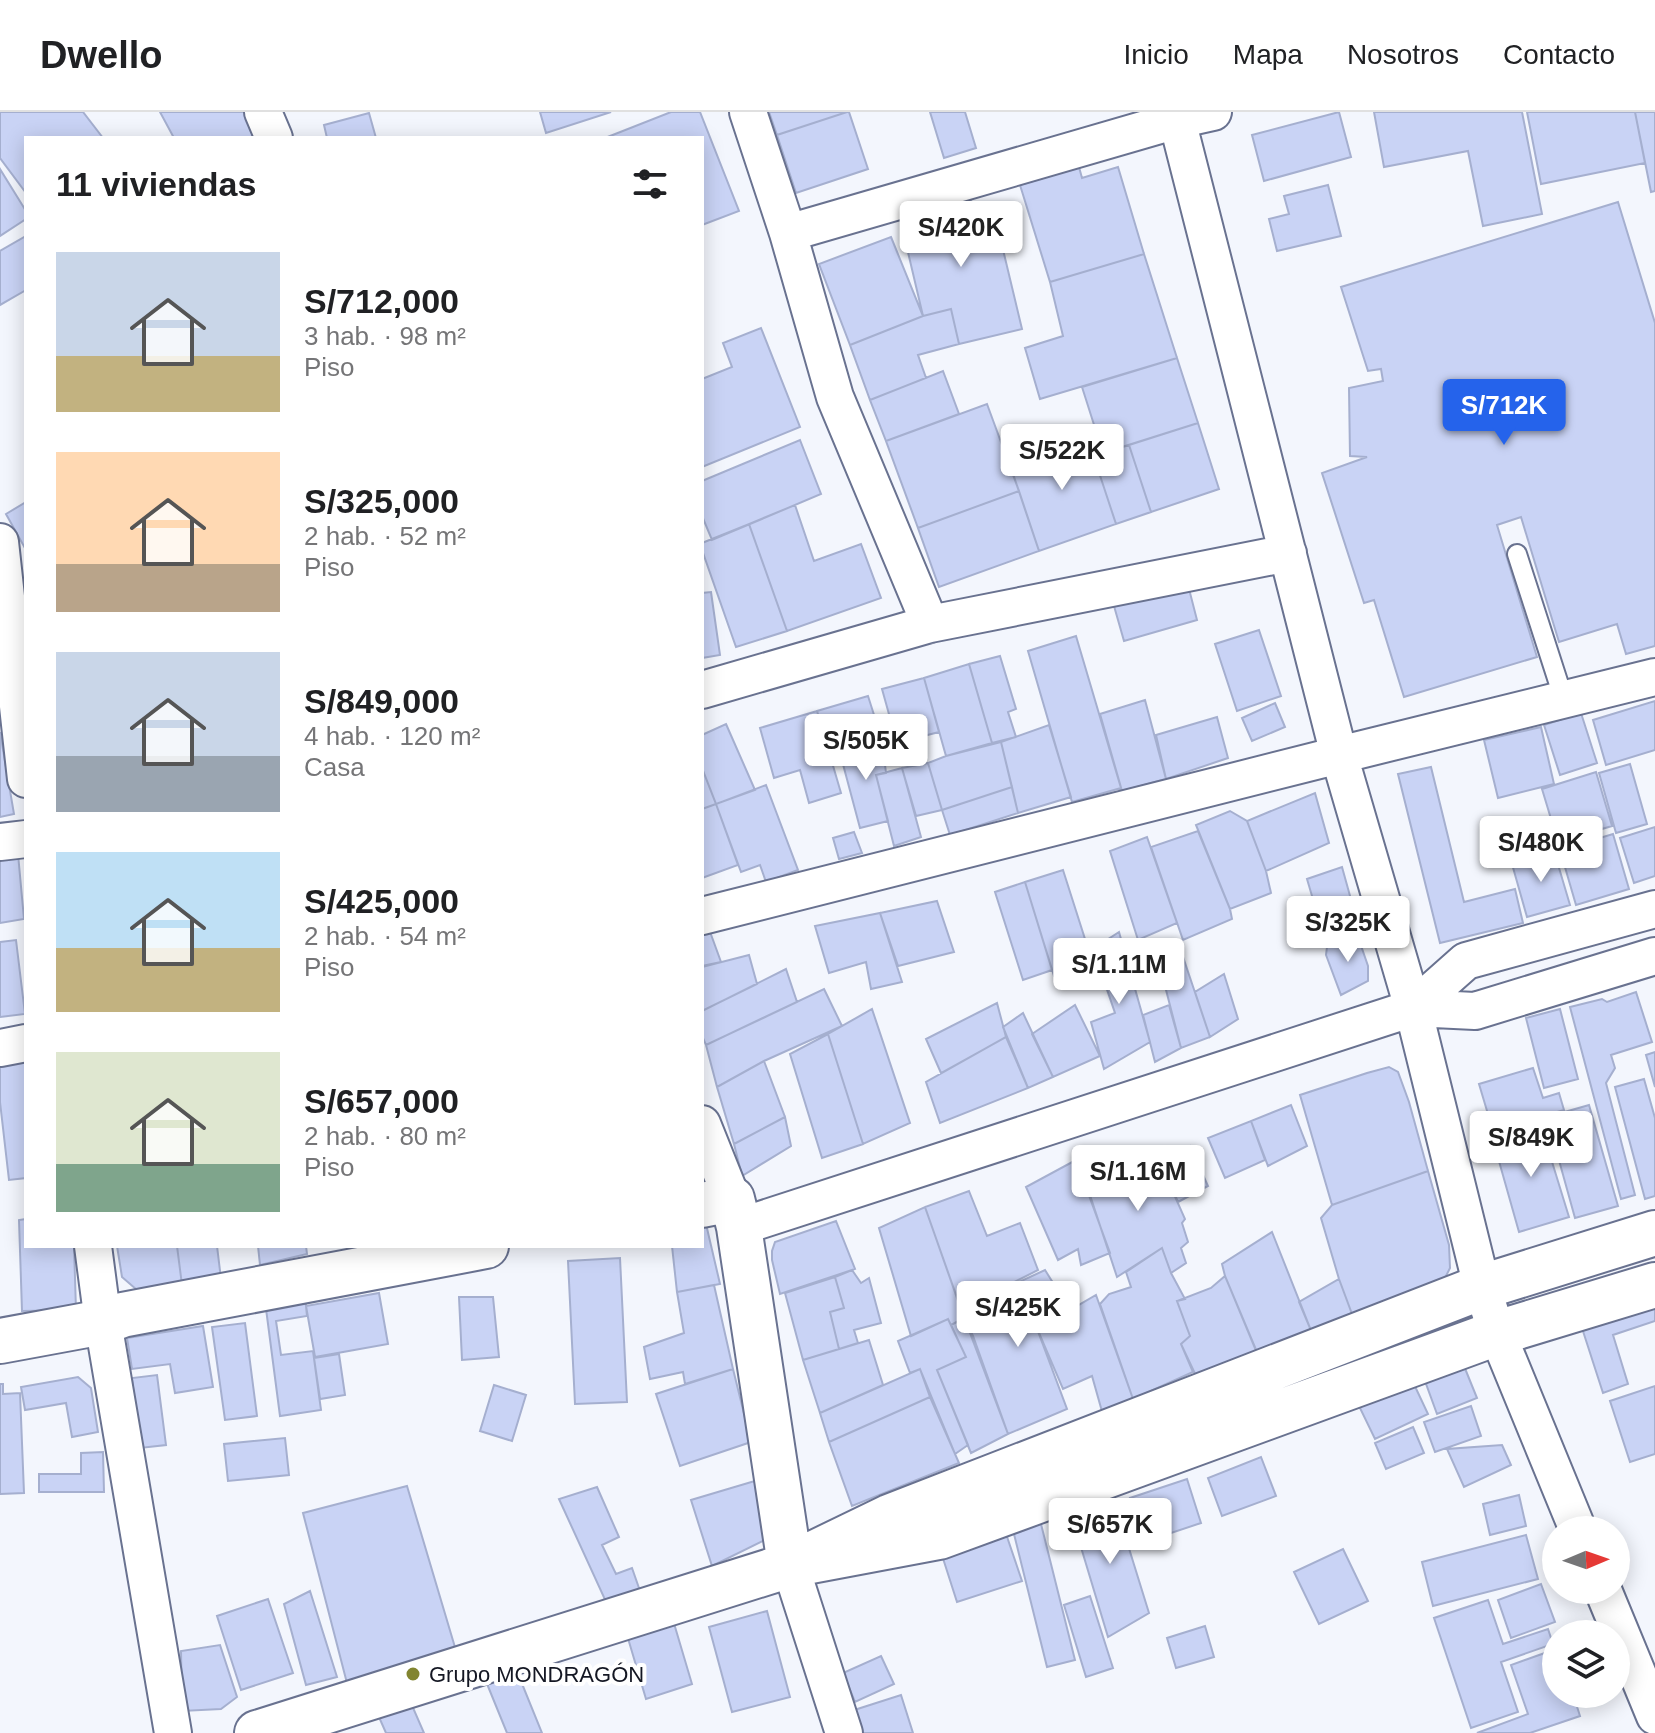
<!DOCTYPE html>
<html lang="es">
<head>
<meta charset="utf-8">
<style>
  body { margin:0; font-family:Helvetica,sans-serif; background:#f2f2f2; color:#202124; height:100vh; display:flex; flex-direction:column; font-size:30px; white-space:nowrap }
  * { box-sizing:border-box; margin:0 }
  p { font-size:26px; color:#757577 }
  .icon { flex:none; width:44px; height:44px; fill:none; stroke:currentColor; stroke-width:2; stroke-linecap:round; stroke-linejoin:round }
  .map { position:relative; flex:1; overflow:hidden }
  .sheet { position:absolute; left:24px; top:24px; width:680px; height:1112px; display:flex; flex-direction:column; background:#fff; border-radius:0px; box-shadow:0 4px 20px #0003 }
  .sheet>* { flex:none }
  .needle { width:52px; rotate:88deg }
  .controls { position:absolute; left:1542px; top:1404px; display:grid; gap:16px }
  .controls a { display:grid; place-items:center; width:88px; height:88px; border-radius:50%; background:#fff; box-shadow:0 4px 20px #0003; font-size:40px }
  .price { position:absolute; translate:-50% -68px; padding:0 18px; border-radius:8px; background:#fff; color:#222; font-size:26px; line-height:52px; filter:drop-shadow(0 2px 4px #0008) }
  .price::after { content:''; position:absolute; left:50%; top:48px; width:24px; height:18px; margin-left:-12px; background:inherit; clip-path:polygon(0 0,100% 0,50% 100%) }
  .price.selected { background:#2563eb; color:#fff }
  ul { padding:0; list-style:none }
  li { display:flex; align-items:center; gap:24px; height:200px; padding:0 32px }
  li span { display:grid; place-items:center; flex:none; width:224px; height:160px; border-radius:0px; color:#555 }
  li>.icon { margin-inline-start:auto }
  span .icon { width:96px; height:96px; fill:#fffc; stroke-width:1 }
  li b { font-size:34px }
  h2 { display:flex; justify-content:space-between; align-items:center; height:96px; padding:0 32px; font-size:34px }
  header { display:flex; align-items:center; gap:48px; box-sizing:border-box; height:112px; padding:0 40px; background:#fff; border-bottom:2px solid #e0e0e0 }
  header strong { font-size:38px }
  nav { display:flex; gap:44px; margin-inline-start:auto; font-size:28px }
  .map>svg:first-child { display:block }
  .building { fill:#c9d3f5; stroke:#a5afcf; stroke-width:2 }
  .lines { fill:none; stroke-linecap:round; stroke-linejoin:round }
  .lane-casing { stroke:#697290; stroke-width:22 }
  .street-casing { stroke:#697290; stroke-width:40 }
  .secondary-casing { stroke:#697290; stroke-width:48 }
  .lane { stroke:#fff; stroke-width:18 }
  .street { stroke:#fff; stroke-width:36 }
  .secondary { stroke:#fff; stroke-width:44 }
  .poi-dot { fill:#828530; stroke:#fff; stroke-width:3 }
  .labels { text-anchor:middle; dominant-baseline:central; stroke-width:8; stroke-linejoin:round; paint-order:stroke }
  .poi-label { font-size:22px; fill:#141723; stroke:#fff; text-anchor:start }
</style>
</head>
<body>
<header>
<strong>Dwello</strong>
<nav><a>Inicio</a><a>Mapa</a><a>Nosotros</a><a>Contacto</a></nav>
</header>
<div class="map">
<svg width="1655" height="1621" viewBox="0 0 1655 1621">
  <rect width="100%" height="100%" fill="#f3f6fd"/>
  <path class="building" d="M0,0H83L103,26H26V81L0,46Z
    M160,0H248L260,20L249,26H174Z
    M540,0H611L546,21Z
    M671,0H700L739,99L702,113V26H605Z
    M769,0H847L777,23Z
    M847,0H849L868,57L796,81L777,23Z
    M930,0H965L976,36L944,46Z
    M1339,0L1351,45L1264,69L1252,23Z
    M1374,0H1522L1542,102L1483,114L1468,39L1384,55Z
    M1527,0H1635L1645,51L1541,72Z
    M1635,0H1655V79L1651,80Z
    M369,1L376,26H327L324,13Z
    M1079,55L1082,66L1118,55L1144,142L1050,170L1020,73Z
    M0,57L26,99V107L0,124Z
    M1328,73L1341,124L1277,139L1269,107L1289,102L1284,84Z
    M970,85L974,105L994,100L1022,217L959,232L951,197L923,204L899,102Z
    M1618,90L1655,211V534L1626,542L1617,512L1559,530L1521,405L1497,413L1537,545L1404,585L1374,488L1364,491L1322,361L1367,345L1350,344L1349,276L1383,269L1381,257L1368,259L1341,175Z
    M26,124V178L0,193V139Z
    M891,125L923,204L850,233L819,152Z
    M1144,142L1177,246L1040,287L1025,236L1063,224L1050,170Z
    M951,197L959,232L918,243L926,266L870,288L850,233L923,204Z
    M761,216L800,315L702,355V267L732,255L723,231Z
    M1177,246L1198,311L1103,341L1082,275Z
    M943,259L959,302L886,329L870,288Z
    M987,292L1019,379L918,416L886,329Z
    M1198,311L1219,377L1151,400L1129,333Z
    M1095,317L1103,341L1129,333L1151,400L1116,412L1086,321Z
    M1086,321L1116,412L1039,439L1008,347Z
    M800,328L821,382L712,428L702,404V369Z
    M1019,379L1039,439L939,475L918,416Z
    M26,390V438L6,402Z
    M795,393L814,449L861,432L881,486L787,519L749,412Z
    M749,412L787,519L736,535L702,438V431Z
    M1188,473L1197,508L1124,529L1114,494Z
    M711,480L720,543L702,546V481Z
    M1259,518L1281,584L1237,599L1215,532Z
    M1076,524L1121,676L1072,690L1028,539Z
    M1000,544L1016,597L1008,600L1016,625L992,631L969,552Z
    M969,552L992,631L946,644L924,566Z
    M924,566L939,620L897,631L882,577Z
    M868,584L882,628L831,644L817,599Z
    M1145,588L1166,667L1122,679L1100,602Z
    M1655,589V638L1606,653L1593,608Z
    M1275,591L1285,615L1252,629L1242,606Z
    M817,599L841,681L809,691L800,658L774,666L760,616Z
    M1581,601L1597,651L1560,663L1544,613Z
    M1217,605L1228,646L1166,667L1156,623Z
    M726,612L755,678L716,692L702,656V623Z
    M1049,613L1071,685L1018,701L1001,630Z
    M1541,615L1554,672L1498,686L1484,628Z
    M0,620L14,702L0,705Z
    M882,628L886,661L876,663L888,709L860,716L840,641Z
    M1001,630L1012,675L942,698L928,651L946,644Z
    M928,651L942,698L916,704L902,656Z
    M1630,652L1647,712L1616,721L1599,661Z
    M1431,655L1464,790L1515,777L1523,811L1440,831L1398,662Z
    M702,656L716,692L702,697Z
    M902,656L921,725L894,734L876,663Z
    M1596,660L1612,714L1558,730L1542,677Z
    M766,673L798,758L766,770L760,753L741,760L716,692Z
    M1012,675L1018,701L950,723L942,698Z
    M1315,681L1329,731L1266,759L1247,709Z
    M716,692L738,753L702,766V697Z
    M1230,699L1247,709L1266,759L1271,781L1230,797L1196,713Z
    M1655,715V764L1634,771L1620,726Z
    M1198,719L1230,797L1232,807L1183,828L1151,735Z
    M854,720L862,741L839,747L833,726Z
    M1613,722L1629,777L1576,793L1560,738Z
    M1147,725L1177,811L1138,828L1110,739Z
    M1554,739L1570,793L1527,805L1512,752Z
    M18,742L24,807L0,811V744Z
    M1342,755L1360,820L1327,835L1307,767Z
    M1063,758L1092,849L1054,864L1025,770Z
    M1025,770L1052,858L1023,868L995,780Z
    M937,789L954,840L898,854L880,801Z
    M880,801L902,870L871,877L866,850L829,861L815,814Z
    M709,817L721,850L702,854V819Z
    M1119,820L1150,930L1104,957L1091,910L1115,901L1093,837Z
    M1357,822L1368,854V869L1341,883L1326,843L1327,835Z
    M16,828L25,902L0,905V830Z
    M1179,833L1210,925L1181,936L1157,843Z
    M749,843L757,872L702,899V855Z
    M786,857L797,890L706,933L702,924V899Z
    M1224,862L1238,907L1210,925L1195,880Z
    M824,877L842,914L764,949L717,975L706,933Z
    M1636,880L1652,930L1611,943L1615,956L1606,971L1635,1083L1621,1087L1570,895L1602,887L1607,890Z
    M997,891L1006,925L941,961L926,927Z
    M1075,893L1100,944L1053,965L1032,922Z
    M1169,893L1181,936L1155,950L1143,903Z
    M872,897L910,1011L863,1032L828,922Z
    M1560,897L1578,967L1544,976L1526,906Z
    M1023,901L1053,965L1028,976L1003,915Z
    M828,922L863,1032L822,1046L790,942Z
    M1006,925L1028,976L940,1011L926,970Z
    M1655,940V975L1646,943Z
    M26,946V1066L9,1068L0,990V949Z
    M764,949L785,1005L734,1032L717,975Z
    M1389,955L1398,960L1409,990L1428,1059L1332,1093L1300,983L1367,961Z
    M1533,956L1543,986L1559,981L1564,998L1493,1019L1479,972Z
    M1644,967L1655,1006V1084L1645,1087L1615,975Z
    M1291,993L1307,1034L1268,1054L1251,1009Z
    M1589,993L1618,1094L1575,1106L1547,1005Z
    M785,1005L791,1034L742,1064L734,1032Z
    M1251,1009L1265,1048L1225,1066L1208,1026Z
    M1541,1014L1569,1105L1519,1120L1493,1028Z
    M1190,1034L1208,1074L1178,1090L1160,1049Z
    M1153,1035L1185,1107L1182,1111L1188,1130L1181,1136L1186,1151L1171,1161L1162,1136L1117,1165L1085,1068Z
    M1076,1048L1110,1141L1081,1153L1078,1137L1058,1148L1026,1075Z
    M1428,1059L1449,1133L1450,1156L1445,1166L1352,1202L1339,1167L1321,1106L1332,1093Z
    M969,1079L987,1124L1020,1111L1038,1158L961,1197L925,1095Z
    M925,1095L964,1206L951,1213L948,1207L911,1224L879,1116Z
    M26,1107V1134H74L76,1198L22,1199L19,1108Z
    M836,1109L855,1157L780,1182L772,1148V1139L775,1130Z
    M706,1112L720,1172L677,1180L672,1134H702V1113Z
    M1272,1120L1312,1221L1259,1246L1225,1164L1222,1152Z
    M117,1134H177L182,1173L137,1178L122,1165Z
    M177,1134H217L221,1167L182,1173Z
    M258,1134H306L307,1142L260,1153Z
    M1162,1136L1171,1161L1185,1187L1177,1189L1190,1224L1181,1232L1193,1260L1133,1287L1100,1192L1109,1182L1131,1175L1126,1160Z
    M620,1146L627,1290L575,1292L568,1149Z
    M852,1158L861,1171L869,1166L881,1211L854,1218L858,1231L839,1237L830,1200L844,1196L835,1165Z
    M1045,1158L1070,1198L1036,1214L1067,1297L1008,1322L961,1197Z
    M1225,1164L1257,1240L1198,1268L1181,1232L1190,1224L1177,1189L1211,1176Z
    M835,1165L844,1196L830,1200L839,1237L803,1248L785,1181Z
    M1339,1167L1352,1202L1312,1221L1299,1190Z
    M714,1173L733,1257L685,1272L683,1260L650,1267L644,1235L684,1221L677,1180Z
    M379,1181L388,1232L315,1245L306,1194Z
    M1096,1183L1133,1287L1103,1303L1092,1264L1063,1277L1036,1214L1070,1198Z
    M305,1184L307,1204L276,1209L281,1243L313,1239L321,1298L280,1304L265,1189Z
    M459,1185H493L499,1245L462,1248Z
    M1655,1189V1209L1613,1223L1628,1272L1603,1281L1581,1213Z
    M964,1206L973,1224L1008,1322L971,1341L937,1258L966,1245L951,1213Z
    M948,1207L966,1245L937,1258L968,1333L955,1342L920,1257L910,1261L898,1229Z
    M245,1211L257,1304L225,1308L212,1215Z
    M203,1214L213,1275L175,1281L170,1252L132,1257L127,1226Z
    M869,1228L883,1273L820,1301L803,1248Z
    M339,1242L345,1283L320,1287L314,1246Z
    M1464,1254L1477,1286L1437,1302L1425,1269Z
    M733,1257L751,1330L680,1354L656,1282Z
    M920,1257L930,1285L829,1330L820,1301Z
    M157,1263L166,1333L140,1336L132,1266Z
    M78,1265L91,1276L98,1320L72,1325L66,1291L25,1298L21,1275Z
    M1412,1268L1428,1302L1375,1327L1359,1294Z
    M0,1272H3V1282L20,1281L24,1381L0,1382Z
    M494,1273L526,1283L512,1329L480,1319Z
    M1655,1274V1342L1630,1350L1610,1289Z
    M930,1285L959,1351L852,1394L829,1330Z
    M1471,1294L1481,1324L1435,1340L1424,1310Z
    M1413,1315L1424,1341L1386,1357L1375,1331Z
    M285,1326L289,1363L228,1369L224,1332Z
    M1502,1333L1511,1353L1464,1375L1447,1337Z
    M103,1340L104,1380H39V1362H81V1341Z
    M1261,1345L1276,1384L1222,1404L1208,1366Z
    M1187,1367L1201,1411L1144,1430L1130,1386Z
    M758,1368L771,1425L712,1454L691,1388Z
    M407,1374L457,1542L348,1575L303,1401Z
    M597,1375L619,1425L602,1433L616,1462L632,1456L640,1479L607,1492L559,1387Z
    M1519,1383L1526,1414L1490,1423L1483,1392Z
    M1114,1388L1149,1501L1108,1525L1071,1402Z
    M1039,1404L1075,1548L1047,1555L1011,1410Z
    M1003,1413L1022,1469L957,1490L939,1434Z
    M1526,1423L1538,1467L1433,1494L1422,1450Z
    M1343,1437L1368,1489L1319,1512L1294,1460Z
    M1541,1472L1555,1510L1511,1526L1498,1488Z
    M310,1479L337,1565L306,1573L284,1492Z
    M1090,1484L1113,1556L1086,1565L1064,1493Z
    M268,1487L293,1561L241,1578L217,1504Z
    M1488,1488L1503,1532L1548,1517L1553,1532L1501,1550L1518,1600L1471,1616L1434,1506Z
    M767,1499L790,1585L732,1600L709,1515Z
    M673,1508L692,1572L646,1587L627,1523Z
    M1205,1514L1214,1545L1176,1556L1167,1526Z
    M220,1533L237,1585L221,1597L182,1599L181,1539Z
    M1556,1537V1582H1573L1580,1604L1530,1621H1477L1528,1602L1511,1553Z
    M881,1544L894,1572L855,1590L843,1561Z
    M514,1552L542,1621H507L483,1562Z
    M407,1582L424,1621H386L375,1596Z
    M901,1583L913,1621H852L845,1601Z"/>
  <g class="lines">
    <defs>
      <path id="lane" d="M1517,442L1564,588"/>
      <path id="street" d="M263,0L274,26
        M748,0L788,121L835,285L930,512
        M1175,0L1339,643L1413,896L1482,1175L1497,1221L1578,1418
        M788,121L1177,8L1213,0
        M0,430L26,667
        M702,578L930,512L1288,441
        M0,730L26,727
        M702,804L1339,643L1655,565
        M1413,896L1466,849L1655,797
        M0,936L26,931
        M702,1012L732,1087
        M739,1115L1413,896L1475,899L1655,844
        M93,1134L103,1210L173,1621
        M790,1453L844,1621
        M1603,1478L1655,1604"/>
      <path id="secondary" d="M702,1093L732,1087L739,1115L790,1453L939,1425L1497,1221L1655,1173
        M0,1229L103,1210L122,1203L486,1134
        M257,1621L790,1453L889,1405L1482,1175L1655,1121"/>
    </defs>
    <use href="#lane" class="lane-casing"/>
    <use href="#street" class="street-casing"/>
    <use href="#secondary" class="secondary-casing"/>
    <use href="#lane" class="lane"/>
    <use href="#street" class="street"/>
    <use href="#secondary" class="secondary"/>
  </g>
  <circle class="poi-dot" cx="413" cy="1562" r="8"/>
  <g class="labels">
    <g class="poi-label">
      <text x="429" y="1562">Grupo MONDRAGÓN</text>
    </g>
  </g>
</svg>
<div class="controls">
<a><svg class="needle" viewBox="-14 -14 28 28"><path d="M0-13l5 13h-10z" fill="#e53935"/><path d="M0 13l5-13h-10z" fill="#757577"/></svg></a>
<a><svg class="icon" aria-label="layers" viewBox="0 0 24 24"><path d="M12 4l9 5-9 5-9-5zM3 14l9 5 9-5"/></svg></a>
</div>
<b class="price" style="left:961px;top:157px">S/420K</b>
<b class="price selected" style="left:1504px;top:335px">S/712K</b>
<b class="price" style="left:1062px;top:380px">S/522K</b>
<b class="price" style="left:866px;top:670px">S/505K</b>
<b class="price" style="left:1541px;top:772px">S/480K</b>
<b class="price" style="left:1348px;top:852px">S/325K</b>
<b class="price" style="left:1119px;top:894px">S/1.11M</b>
<b class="price" style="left:1531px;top:1067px">S/849K</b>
<b class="price" style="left:1138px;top:1101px">S/1.16M</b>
<b class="price" style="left:1018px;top:1237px">S/425K</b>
<b class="price" style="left:1110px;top:1454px">S/657K</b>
<section class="sheet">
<h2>11 viviendas<svg class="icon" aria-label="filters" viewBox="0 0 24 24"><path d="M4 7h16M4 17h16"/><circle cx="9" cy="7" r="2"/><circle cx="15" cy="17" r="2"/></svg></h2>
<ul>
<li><span style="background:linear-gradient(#c9d6e8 65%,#c2b280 0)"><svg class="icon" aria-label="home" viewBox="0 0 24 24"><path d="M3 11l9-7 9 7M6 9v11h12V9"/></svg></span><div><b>S/712,000</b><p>3 hab. · 98 m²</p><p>Piso</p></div></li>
<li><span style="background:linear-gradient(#ffd9b3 70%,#b9a48a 0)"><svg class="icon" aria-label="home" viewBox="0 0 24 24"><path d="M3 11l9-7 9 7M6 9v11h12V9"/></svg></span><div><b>S/325,000</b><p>2 hab. · 52 m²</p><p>Piso</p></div></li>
<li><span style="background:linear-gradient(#c9d6e8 65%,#9aa5b1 0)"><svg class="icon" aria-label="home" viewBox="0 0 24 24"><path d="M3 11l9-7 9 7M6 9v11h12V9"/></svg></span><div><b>S/849,000</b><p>4 hab. · 120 m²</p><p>Casa</p></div></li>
<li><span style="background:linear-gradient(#bfe0f5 60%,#c2b280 0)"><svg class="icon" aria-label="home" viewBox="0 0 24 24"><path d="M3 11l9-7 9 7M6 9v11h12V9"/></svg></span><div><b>S/425,000</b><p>2 hab. · 54 m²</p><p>Piso</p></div></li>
<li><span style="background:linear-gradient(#dfe7d0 70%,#7fa58c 0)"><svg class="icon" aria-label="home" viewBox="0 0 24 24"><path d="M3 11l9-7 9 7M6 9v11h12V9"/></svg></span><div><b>S/657,000</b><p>2 hab. · 80 m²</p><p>Piso</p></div></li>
</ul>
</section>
</div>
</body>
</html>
